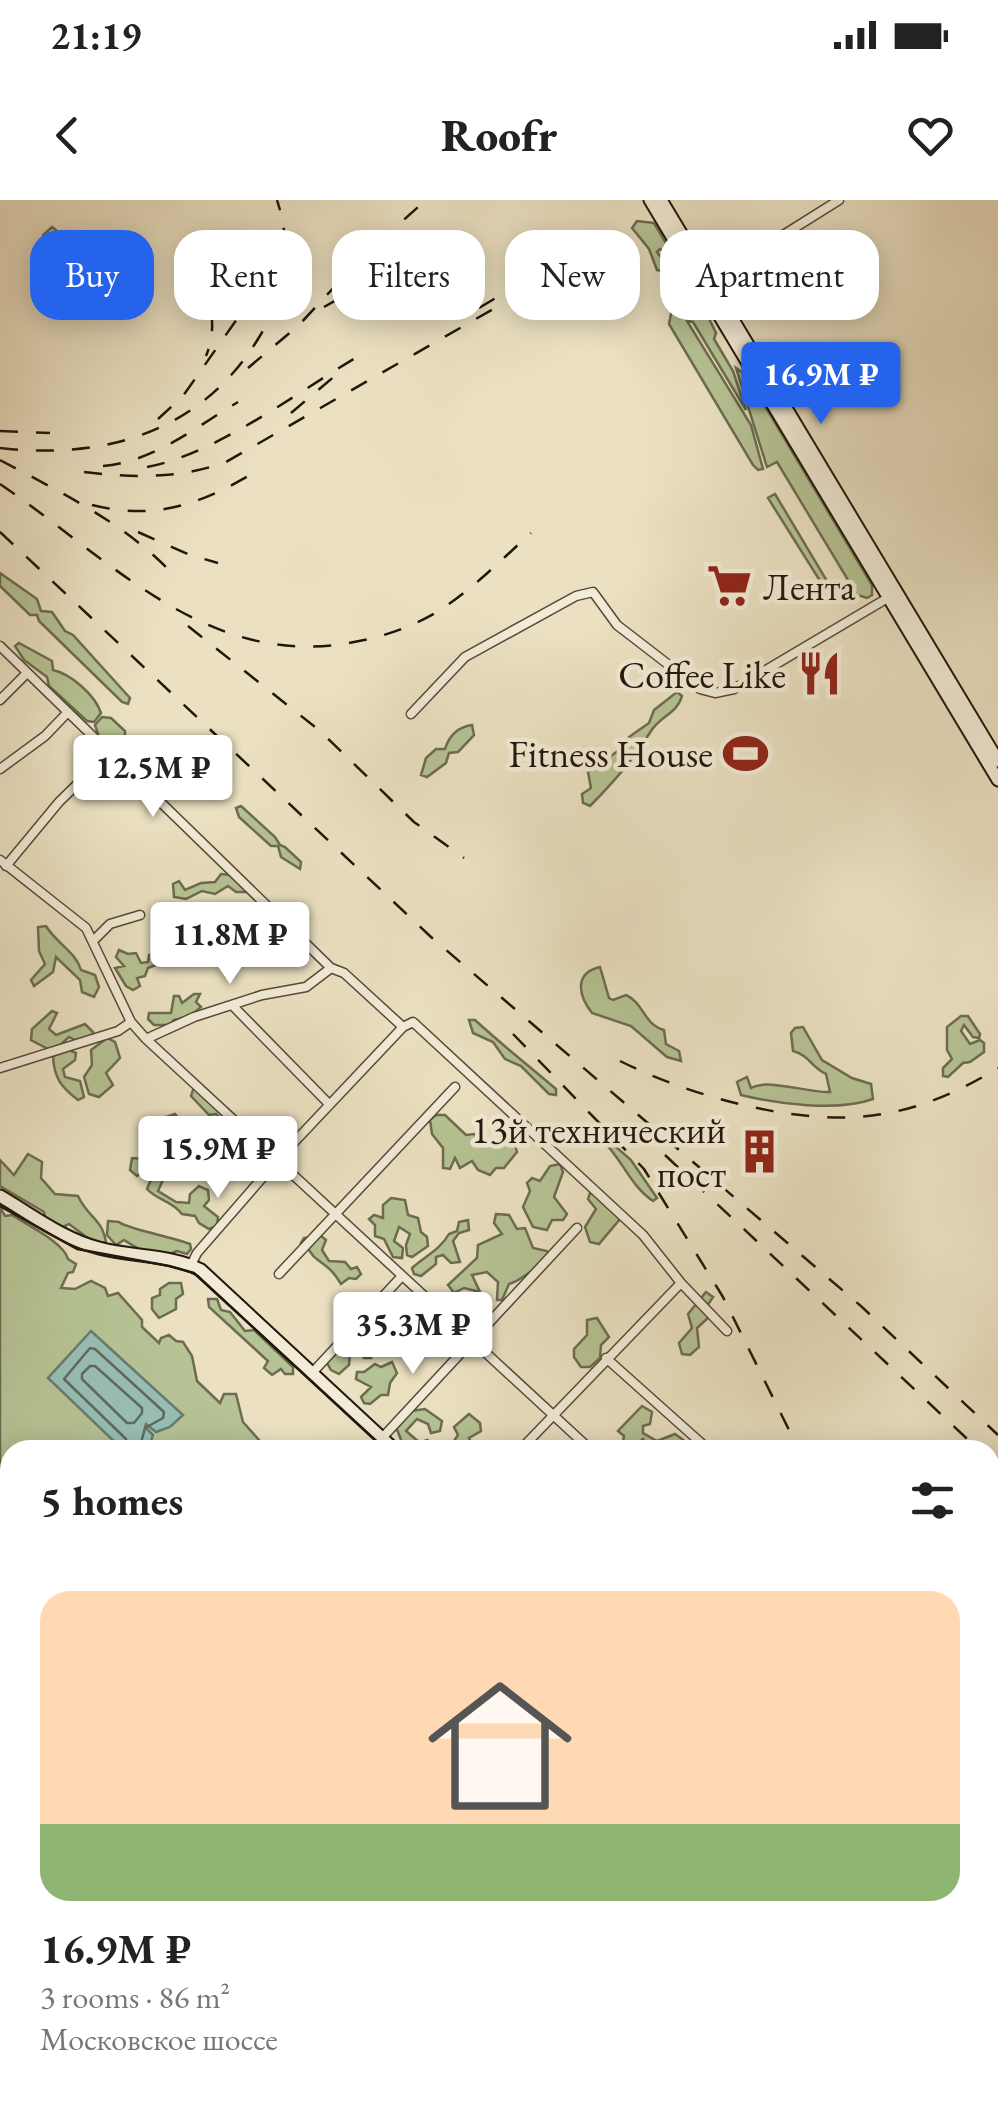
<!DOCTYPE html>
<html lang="en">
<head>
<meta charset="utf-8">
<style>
  body { margin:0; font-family:"EB Garamond",serif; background:#f6f6f6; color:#222; height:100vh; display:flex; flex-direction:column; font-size:38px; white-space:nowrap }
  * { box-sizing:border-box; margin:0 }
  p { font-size:32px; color:#767676 }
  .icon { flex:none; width:55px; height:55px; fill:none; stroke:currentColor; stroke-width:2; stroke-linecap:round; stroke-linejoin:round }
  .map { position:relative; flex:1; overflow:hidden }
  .drawer { position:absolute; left:0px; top:1240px; width:1000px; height:672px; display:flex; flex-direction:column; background:#fff; border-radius:30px 30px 0 0; box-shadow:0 5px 25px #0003 }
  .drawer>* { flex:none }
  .top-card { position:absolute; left:30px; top:30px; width:940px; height:90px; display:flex; gap:20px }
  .price { position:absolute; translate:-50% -85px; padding:0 22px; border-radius:10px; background:#fff; color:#222; font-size:32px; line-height:65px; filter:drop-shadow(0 2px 5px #0008) }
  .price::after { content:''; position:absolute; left:50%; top:60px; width:30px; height:22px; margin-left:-15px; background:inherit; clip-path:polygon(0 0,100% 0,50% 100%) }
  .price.active { background:#2563eb; color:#fff }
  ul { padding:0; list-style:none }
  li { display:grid; align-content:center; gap:20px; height:530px; padding:0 40px }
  li span { display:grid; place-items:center; height:310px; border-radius:30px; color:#555 }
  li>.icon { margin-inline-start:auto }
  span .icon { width:180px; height:180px; fill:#fffc; stroke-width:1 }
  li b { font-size:42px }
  h2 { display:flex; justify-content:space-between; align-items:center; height:120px; padding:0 40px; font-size:42px }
  .pill { padding:0 35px; border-radius:30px; background:#fff; box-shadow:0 5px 25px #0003; font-size:35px; line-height:90px }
  .pill.active { background:#2563eb; color:#fff }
  .status { display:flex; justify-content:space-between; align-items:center; height:70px; padding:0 50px; background:#fff; direction:ltr }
  .status svg { height:28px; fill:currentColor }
  header { display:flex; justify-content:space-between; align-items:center; height:130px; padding:0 40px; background:#fff; font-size:45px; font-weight:800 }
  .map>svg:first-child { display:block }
  .green { fill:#b6c394; stroke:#6c6c50; stroke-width:2.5 }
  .water { fill:#98beb4; stroke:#687b71; stroke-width:2.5 }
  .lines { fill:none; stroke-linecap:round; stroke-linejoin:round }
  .shore { stroke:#5c6a60; stroke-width:2.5 }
  .street-casing { stroke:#54493a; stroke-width:11 }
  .secondary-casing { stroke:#21160c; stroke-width:15 }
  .street { stroke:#f2ecd7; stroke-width:8 }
  .secondary { stroke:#f2ecd7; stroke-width:11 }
  .tram { stroke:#21160c; stroke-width:2.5 }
  .rail { stroke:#21160c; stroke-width:2.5; stroke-dasharray:18 18; stroke-linecap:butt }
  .labels { text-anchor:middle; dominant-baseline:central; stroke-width:9; stroke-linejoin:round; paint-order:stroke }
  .poi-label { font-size:38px; fill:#21160c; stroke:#f2ecd7; text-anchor:end }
</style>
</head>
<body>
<div class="status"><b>21:19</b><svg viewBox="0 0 49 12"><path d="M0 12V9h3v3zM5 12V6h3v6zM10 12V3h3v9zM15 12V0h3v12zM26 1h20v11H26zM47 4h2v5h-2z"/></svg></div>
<header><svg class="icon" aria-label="back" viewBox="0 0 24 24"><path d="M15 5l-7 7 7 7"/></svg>Roofr<svg class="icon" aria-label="heart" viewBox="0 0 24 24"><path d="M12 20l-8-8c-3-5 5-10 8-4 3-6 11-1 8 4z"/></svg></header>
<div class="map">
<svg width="998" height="1911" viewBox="0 0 998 1911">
  <rect width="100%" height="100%" fill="#ebe1c2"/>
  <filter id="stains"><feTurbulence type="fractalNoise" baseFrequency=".002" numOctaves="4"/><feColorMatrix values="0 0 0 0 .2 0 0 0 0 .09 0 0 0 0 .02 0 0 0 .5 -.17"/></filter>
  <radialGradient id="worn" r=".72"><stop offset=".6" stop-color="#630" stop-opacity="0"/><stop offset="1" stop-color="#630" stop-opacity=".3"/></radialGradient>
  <path class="green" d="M637,21L654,23L679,65L678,70L666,52L660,49L657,52L665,63L664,71L657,70L649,49L632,28Z
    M52,27L56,30L50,41L55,46L62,65L78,70L92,59L90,45L95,39L102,40L108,61L91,84L78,87L69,74L58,75L39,59L38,50L44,45L43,35Z
    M687,98L700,100L716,133L714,139L733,171L746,210L693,122L687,121L751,225L763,269L758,270L753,265L669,124L672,109Z
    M736,168L747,176L872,385V395L867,398L857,395L777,262L767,267Z
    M775,294L827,381L822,384L768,298Z
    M0,373L37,399L41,411L52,412L65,431L73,435L130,498L128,504L122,502L39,421L37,415H30L0,386Z
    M19,443L52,461L53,470C71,474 95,495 101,513L94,522L87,521L49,486L47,477L24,460L15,446Z
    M677,492L682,496C677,514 660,516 651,531C635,557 613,583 590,606L583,603L582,594L591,588L588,572L625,546L629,537L649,523L654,510Z
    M102,517L111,518L125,531V543L115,548L100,540L95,525Z
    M472,525L474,535L458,552L449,553L446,563L427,577L421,575L426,558L436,549H445C449,536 458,527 472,525Z
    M128,546L132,549L140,548L158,566L150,580L140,579L135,568L125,564L120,552Z
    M241,606L275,637L280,645L285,647L301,662L300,669L281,657L278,646H271L239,617L236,608Z
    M221,674L238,676L248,692H236L228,686L215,694L202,691L186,699L174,697L173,684L179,681L185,690L201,683L215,682Z
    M46,726C56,743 76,752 81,770L95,775L99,787L94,797L82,792L80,780L56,757L53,772L34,786L31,780L45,764L39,751L38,727Z
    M119,750L128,754L136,753L141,763L148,762L149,755L156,754L159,758L158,764L148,768L145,776L137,778L140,786L133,790L126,786L115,768L124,766L116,757Z
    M600,767L609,798L613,800L626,795C644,803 644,825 664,830L666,844L679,851L681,861L667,857L631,826L592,813C578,795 574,773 600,767Z
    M194,794H200L196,802L201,807L189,817L174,820L170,825H154L148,819L149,813H171L174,796H179L182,803Z
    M52,811L57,813L49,829L56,835L85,824L93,832L90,839L79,842L69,837L59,846L48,849L31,840L32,829Z
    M961,816H968L980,834L979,838L973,837L964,825L961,831L970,844L980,840L984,843V852L970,862L963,863L948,877L943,876V868L952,859L947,850V827Z
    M469,820H475C501,844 529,866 556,889V895L549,894L521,866L505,859L493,842L473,833Z
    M803,827L822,860L852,878L871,884L873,899C837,912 778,904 741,895L737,882L747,877L751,888C768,878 807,893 830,892L826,874C812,868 809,855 793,851L791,833L795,828Z
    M107,838L115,842L120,858L106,873L113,885L99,897L89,894L84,877L92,865L91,850Z
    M69,850L76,853L75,860L63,869L65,877L80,881L84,897L78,900C61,887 54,878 53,856Z
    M194,887L264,951L262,955L252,953L240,965L228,962L209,965L201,948L195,945L186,933L172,932L164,925L166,917L175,914C187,930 207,942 222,957L237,945L238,936L229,933L216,914L209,915L191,896Z
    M436,915H445L466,935L474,934L491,945L513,939L517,952L504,968H496L490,975L478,970L472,961L460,968L455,958L450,969L443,968V948L432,934L430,920Z
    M600,933L631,960L657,998L653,1001C629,985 621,956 600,938Z
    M184,940L186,953L159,966L147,963L144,972L137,976L130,970L132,958L144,959L149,952C161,949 172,941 184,940Z
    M28,954L42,962L41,978L55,994L78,996C88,1018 102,1018 106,1042L97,1045L69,1024L59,1029L46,1022L44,1012L0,986V960L14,975Z
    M560,964L563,972L554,997L567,1014L563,1020H552L547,1030L533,1027L523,1007L530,991L527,983L532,978L540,981L550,966Z
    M161,974L163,980L158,991L176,1002L189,1003L190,994L199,986L208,990L209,1000L204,1006L218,1017L217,1026L209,1029L199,1023L195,1016L182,1014C171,1000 158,1001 147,989L153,975Z
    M590,993H594L620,1019L599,1044L590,1042L585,1027L596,1009L588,999Z
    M391,998L405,1000L408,1015L418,1018L421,1032L427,1037L428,1046L412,1057L407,1055L406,1045L410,1034L399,1027L394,1041L403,1048L402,1058L393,1057L384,1039L375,1036V1025L369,1019L374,1015L383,1018V1005Z
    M0,1007L5,1016L12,1015C29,1026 64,1043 68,1059L76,1064L73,1072L68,1073L61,1088L75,1089L91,1081L105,1088L108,1096L118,1093L142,1120V1127L159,1143L161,1138L169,1135L176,1141L183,1142L192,1156L197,1181L220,1203L224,1194H236L243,1222L268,1250H10V1541H0Z
    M496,1014L509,1015L517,1029L525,1028L533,1048L547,1051L549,1055C542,1064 520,1081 509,1084L502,1100H497L498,1082L487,1072L472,1075L480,1092L464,1088L454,1093L448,1085L477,1058L478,1045L502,1034L494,1023Z
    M468,1020L469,1030L459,1033L453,1041L460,1062L451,1063L443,1055L436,1057V1064L421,1076L414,1074L412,1068C425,1056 440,1050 449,1034L457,1031L459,1022Z
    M108,1021L119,1022C127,1029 173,1037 190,1044L191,1049L187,1054L177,1051C156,1061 143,1052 124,1040L116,1045L107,1035Z
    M321,1036L326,1040L322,1050L329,1061L345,1062L351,1069L357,1067L361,1074L356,1079L349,1078L341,1084C333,1071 329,1068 318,1060C308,1054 312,1048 301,1043L304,1038Z
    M169,1083H181L183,1094L176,1099V1109L159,1118L152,1109V1098L160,1095V1089Z
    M706,1092L713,1097L707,1106L710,1116L697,1128L699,1147L690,1155L682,1154L679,1143L692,1128L688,1114Z
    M208,1099H217L221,1110L230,1112L245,1131L254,1130L293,1167V1174H285L281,1169L272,1175L264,1168L268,1161L209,1107Z
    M597,1118L609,1137L601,1145L600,1158L590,1167H581L574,1157V1149L587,1135V1120Z
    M365,1127L367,1137L361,1144L370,1150L371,1158H364L357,1149L350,1154L349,1165L339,1174L331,1170L327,1163L340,1149L346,1147L345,1141L357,1128Z
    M392,1162L397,1173L390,1183L388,1195H381L370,1204L364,1203L361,1197L371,1187L356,1179L357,1172H364L375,1164L381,1167Z
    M642,1206L652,1212L650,1224L643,1226V1233L657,1241L675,1234L690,1245L691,1250H648L643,1239L630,1249L622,1246L624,1236L618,1231Z
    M425,1209L442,1221L440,1231L431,1233L428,1224L417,1219L406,1231L420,1243L427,1240L433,1244L432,1250H405L396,1227L411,1211Z
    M469,1214L480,1223L481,1231L469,1238L474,1250L450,1247L458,1235L454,1227Z"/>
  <path class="water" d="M91,1131L183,1215L170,1227L156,1232L146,1224L145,1227L153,1235L148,1250H123L48,1178Z"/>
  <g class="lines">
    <path class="shore" d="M90,1166H95L142,1208V1213L134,1223H127L82,1179V1174Z
      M129,1250L126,1239L64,1179L90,1148L95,1149L164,1212L163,1218L145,1228L139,1250"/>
    <defs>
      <path id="street" d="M710,81L839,0
        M0,446L331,768L344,773L403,827L413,822L643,1035L681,1083L727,1131
        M0,500L27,473
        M411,514L465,457L576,396L593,392L617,425L700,489L715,493L734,489L891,396
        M0,569L45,536L68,512
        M0,660L86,728L131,822L146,839L591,1250
        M6,666L59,602L110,552
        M94,740L110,724L140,715
        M233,806L329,904
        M146,839L194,817L262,795L306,787L331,768
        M0,868L118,831L131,822
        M191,1065L197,1053L283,954L403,827
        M279,1074L455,887
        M606,1158L709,1250
        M312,1173L402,1076
        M382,1238L577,1028
        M520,1250L681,1083
        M0,1797L10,1796
        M59,1902L60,1911
        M192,1902L290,1911"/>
      <path id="secondary" d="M650,0L998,580
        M661,0L998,561
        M0,996C31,1014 63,1039 99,1048C132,1057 170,1054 201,1070L395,1250
        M0,1599L10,1598
        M0,1611L10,1610
        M990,1796L998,1800
        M990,1809L998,1813
        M131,1902V1911"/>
    </defs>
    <use href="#street" class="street-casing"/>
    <use href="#secondary" class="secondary-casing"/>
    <use href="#street" class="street"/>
    <use href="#secondary" class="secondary"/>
    <path class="tram" d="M0,1006L77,1049L169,1066L194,1073L386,1250
      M0,1606H10
      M990,1805L998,1809"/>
    <path class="rail" d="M184,47C204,82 222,116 206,156
      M324,107L388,71
      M479,108L576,50
      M248,168L299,125L363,56L426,0
      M291,213L336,175
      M158,219L183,196L277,62
      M0,231L50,233
      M0,248C105,260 201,232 258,139C286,94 293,50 277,0
      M0,260C62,293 131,326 178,380
      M103,266C153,262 196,227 238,202
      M147,267C214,255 298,192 357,157
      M84,272C133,278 179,279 226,262L495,108
      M0,284C112,360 210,473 359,441C386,436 413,426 437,412C472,390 501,360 531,333
      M92,305C157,321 201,304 257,271
      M0,332L431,737L862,1107L998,1235
      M138,332L190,355L218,363
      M188,426L320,531L414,622L464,658
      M513,834L644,969L723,1097L799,1250
      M620,861C692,897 803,928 883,914C925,907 962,890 998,868
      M665,955L979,1250
      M990,1260L998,1268
      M707,1911L720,1902"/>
  </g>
  <defs>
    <symbol id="supermarket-bare" viewBox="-9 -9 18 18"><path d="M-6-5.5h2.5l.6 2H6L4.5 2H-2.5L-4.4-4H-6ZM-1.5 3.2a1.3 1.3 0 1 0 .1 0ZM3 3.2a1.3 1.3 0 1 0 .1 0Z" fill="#8f2418" stroke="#f2ecd7" stroke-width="2.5" paint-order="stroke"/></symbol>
    <symbol id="restaurant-bare" viewBox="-9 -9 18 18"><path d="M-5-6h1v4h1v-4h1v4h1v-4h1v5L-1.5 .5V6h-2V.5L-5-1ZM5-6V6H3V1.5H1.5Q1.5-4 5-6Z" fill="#8f2418" stroke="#f2ecd7" stroke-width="2.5" paint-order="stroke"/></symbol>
    <symbol id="stadium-bare" viewBox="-9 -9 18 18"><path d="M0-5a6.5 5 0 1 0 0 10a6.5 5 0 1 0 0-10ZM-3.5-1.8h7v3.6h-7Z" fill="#8f2418" stroke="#f2ecd7" stroke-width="2.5" paint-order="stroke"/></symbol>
    <symbol id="building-bare" viewBox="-9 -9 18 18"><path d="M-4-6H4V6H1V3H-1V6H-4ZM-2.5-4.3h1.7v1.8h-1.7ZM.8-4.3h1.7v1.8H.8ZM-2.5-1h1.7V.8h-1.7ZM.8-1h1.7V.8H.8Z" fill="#8f2418" stroke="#f2ecd7" stroke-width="2.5" paint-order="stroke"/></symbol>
  </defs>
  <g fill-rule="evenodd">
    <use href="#supermarket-bare" x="698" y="354" width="63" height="63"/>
    <use href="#restaurant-bare" x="788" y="442" width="63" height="63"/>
    <use href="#stadium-bare" x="714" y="522" width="63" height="63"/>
    <use href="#building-bare" x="728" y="920" width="63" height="63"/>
  </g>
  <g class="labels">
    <g class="poi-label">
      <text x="763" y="386" text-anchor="start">Лента</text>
      <text x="786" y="474">Coffee Like</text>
      <text x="713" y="553">Fitness House</text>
      <text x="726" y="929">13й технический<tspan x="726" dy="44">пост</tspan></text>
    </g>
  </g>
  <rect width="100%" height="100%" filter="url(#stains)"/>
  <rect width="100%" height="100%" fill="url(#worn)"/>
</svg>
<b class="price active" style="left:821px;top:227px">16.9M ₽</b>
<b class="price" style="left:153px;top:620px">12.5M ₽</b>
<b class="price" style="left:230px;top:787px">11.8M ₽</b>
<b class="price" style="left:218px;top:1001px">15.9M ₽</b>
<b class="price" style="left:413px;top:1177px">35.3M ₽</b>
<div class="top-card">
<a class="pill active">Buy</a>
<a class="pill">Rent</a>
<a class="pill">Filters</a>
<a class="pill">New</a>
<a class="pill">Apartment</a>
</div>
<section class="drawer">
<h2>5 homes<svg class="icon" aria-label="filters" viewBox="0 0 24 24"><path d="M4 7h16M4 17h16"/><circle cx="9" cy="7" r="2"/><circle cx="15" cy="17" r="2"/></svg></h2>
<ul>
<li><span style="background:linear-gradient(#ffd9b3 75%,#8fb573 0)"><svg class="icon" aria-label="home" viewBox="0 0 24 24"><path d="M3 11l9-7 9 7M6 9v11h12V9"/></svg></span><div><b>16.9M ₽</b><p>3 rooms · 86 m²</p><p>Московское шоссе</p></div></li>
</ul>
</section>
</div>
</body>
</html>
